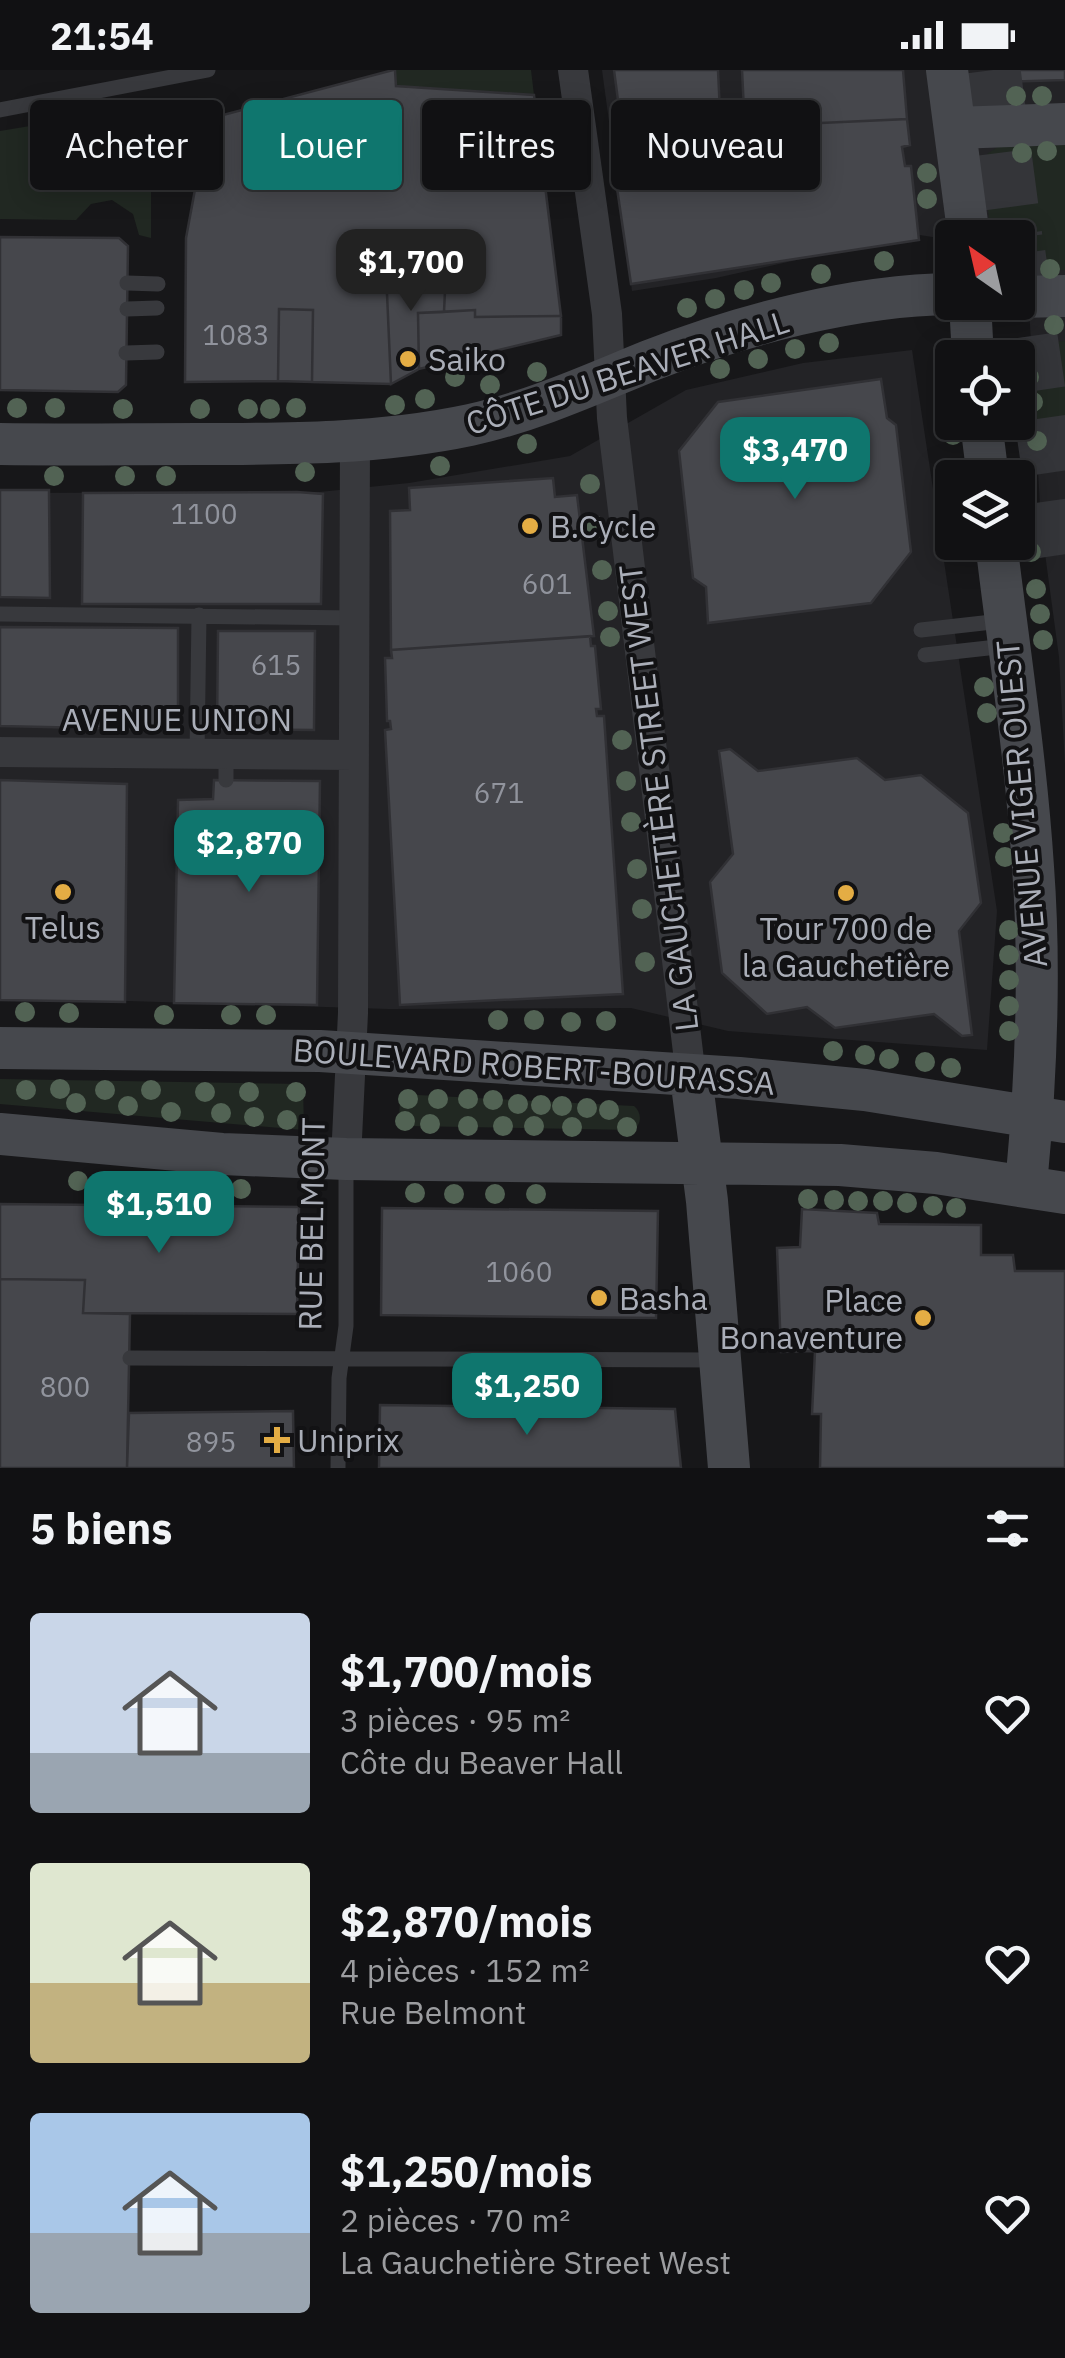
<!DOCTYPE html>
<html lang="fr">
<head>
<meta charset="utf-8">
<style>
  body { margin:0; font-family:"IBM Plex Sans",sans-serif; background:#1a1a1c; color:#f1f3f6; height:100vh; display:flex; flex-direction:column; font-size:38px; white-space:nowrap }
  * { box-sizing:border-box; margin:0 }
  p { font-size:32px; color:#9c9da0 }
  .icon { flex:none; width:55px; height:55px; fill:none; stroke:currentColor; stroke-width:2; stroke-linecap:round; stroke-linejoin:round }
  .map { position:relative; height:1398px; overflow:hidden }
  .panel { display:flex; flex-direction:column; background:#111113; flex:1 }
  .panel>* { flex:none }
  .banner { position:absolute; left:30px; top:30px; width:1005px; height:90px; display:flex; gap:20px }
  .needle { width:65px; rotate:326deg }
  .controls { position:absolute; left:935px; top:150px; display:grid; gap:20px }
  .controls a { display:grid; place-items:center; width:100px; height:100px; border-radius:10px; background:#111113; box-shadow:0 5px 25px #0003,0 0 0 2px #303133; font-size:50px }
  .price { position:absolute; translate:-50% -85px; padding:0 22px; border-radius:20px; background:#0f766e; color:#fff; font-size:32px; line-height:65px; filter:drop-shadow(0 2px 5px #0008) }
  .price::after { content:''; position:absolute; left:50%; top:60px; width:30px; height:22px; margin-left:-15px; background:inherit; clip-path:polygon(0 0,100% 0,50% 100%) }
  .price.current { background:#222; color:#fff }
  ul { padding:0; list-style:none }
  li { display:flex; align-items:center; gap:30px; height:250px; padding:0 30px }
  li span { display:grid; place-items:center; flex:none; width:280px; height:200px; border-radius:10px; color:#555 }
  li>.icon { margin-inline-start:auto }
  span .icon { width:120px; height:120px; fill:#fffc; stroke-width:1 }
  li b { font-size:42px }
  h2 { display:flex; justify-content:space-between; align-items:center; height:120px; padding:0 30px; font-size:42px }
  .tag { padding:0 35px; border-radius:10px; background:#111113; box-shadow:0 5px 25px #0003,0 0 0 2px #303133; font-size:35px; line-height:90px }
  .tag.current { background:#0f766e; color:#fff }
  .status { display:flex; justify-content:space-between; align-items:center; height:70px; padding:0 50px; background:#111113; direction:ltr }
  .status svg { height:28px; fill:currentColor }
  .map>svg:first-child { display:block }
  .built { fill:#232326 }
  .green { fill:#212822 }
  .building { fill:#46474c; stroke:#313135; stroke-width:2.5 }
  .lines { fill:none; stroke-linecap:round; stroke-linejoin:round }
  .highway-tunnel { stroke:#343539; stroke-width:55; stroke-dasharray:55 28; stroke-linecap:butt }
  .lane { stroke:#38393d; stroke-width:15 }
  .street { stroke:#38393d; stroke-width:30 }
  .secondary { stroke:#46484d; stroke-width:42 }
  .tree { fill:#526354 }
  .poi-dot { fill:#e4ad44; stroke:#121214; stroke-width:4 }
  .labels { text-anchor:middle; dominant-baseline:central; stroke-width:8; stroke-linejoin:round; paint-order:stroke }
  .number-label { font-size:28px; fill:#91949d }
  .poi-label { font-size:32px; fill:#aaaeb8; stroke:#121214; text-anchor:start }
  .street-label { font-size:32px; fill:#aaaeb8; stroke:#121214 }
</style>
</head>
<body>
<div class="status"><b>21:54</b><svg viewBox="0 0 49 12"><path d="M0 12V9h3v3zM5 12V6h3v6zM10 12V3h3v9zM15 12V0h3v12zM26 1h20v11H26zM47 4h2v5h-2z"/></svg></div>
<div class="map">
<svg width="1065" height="1398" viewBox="0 0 1065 1398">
  <rect width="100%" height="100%" fill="#171719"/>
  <path class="built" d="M602,0H1065V695L1059,587L1041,454L1026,183L1018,168H952V170L913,164L716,208L632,221Z
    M912,280L997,841L987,980L728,961L631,938L389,939L0,927V423L319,422L409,413L570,386L686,320L803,293Z"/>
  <path class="green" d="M395,0H531L534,25L396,16Z
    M102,44L114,52L151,115V168L139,165L133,144L112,130L91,134L76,150L0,149V61Z
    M1065,74V200L1018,201V168L991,167L983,94L987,84L998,77Z
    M1065,271V394L1035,395L1020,274Z
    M0,1009L303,1014L304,1060L0,1034Z
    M418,1025L634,1036C642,1042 642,1055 633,1060L406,1056L399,1047L400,1031L408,1026Z"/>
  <path class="building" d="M393,0H395L396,16L534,25L561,246L475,247V240L444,242L446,200L386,201L391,314L312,312L313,240L279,239L278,311L185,312L186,168L208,49Z
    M614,0H718L721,63L624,76Z
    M742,0H903L907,49L799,54L797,38L744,41Z
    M994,0H1065V10L995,12Z
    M797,38L799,54L907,49L910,75L902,77L905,96H911L919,170L631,214L611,77L721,63L718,42Z
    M0,167L119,168L128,176L126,315L118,322L0,320Z
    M446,200L444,242L418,243L419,299L391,314L386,201Z
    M279,239L313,240L312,312L278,311Z
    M475,240V247L561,246V265L419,299L418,243Z
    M881,309L887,348L896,355L911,482L871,533L708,553L706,517L693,508L679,381L718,332Z
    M553,408L555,427L577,425L594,566L391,580L390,441L410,440L409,418Z
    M0,420H49L50,528L0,527Z
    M297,422L323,424L321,534H82L83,423Z
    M0,557L178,558V660L0,656Z
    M218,561H315L314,660L217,659Z
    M590,566L591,576H595L601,639H596L597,646H604L623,924L400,935L385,660L391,659L390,651H387L385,588H392L391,580Z
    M730,679L758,701L857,688L885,710L921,705L968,743L981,833L959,861L972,965L962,966L934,944L835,958L807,937L767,944L722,903L710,812L733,784L719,681Z
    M0,710L127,714L125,932L0,930Z
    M214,710L320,711L317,935L174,933L178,730L213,729Z
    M0,1134L299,1137L297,1244L83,1243L85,1210L0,1209Z
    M382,1138L658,1141L656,1248L381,1245Z
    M802,1139L877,1143L879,1154L981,1155V1185H1013L1015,1201H1065V1398H820L821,1344H812L815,1281L781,1282L777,1178L800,1177Z
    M0,1209L85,1210L83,1243L130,1244L127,1398H0Z
    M380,1335L675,1339L681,1398H379Z
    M380,1335L675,1339L681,1398H379Z
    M293,1341L294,1398H127L129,1343Z"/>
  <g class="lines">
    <path class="highway-tunnel" d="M993,0L1015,168
      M1018,184L1065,507"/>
    <path class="lane" d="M0,40L208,0
      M127,213L158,214
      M127,239L157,238
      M126,283L157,282
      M0,544L354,548
      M921,560L1001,551
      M925,585L1006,576
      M197,684L199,545
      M226,684V710
      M130,1288L717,1290
      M338,1398L339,1308L346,1256V1093"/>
    <path class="street" d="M573,0L607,244L612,348L691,1007
      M0,682L354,685
      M346,1089L353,943L355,372"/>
    <path class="secondary" d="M947,0L969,168
      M955,58L1065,54
      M1018,227L1065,226
      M970,232L973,288
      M981,352L988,408
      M0,374C66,375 132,374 198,374C290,374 380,374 470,355C533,341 590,315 649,291C741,255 854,225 952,224
      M996,472C1009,580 1026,689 1033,797C1041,904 1036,1010 1026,1116
      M0,978L320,981L739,1008L865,1020L1065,1052
      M691,1007L707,1131L729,1398
      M0,1064L222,1084L346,1089L840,1095L936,1103L1065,1123"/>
  </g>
  <g class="tree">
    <circle cx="1016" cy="26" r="10"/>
    <circle cx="1042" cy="26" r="10"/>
    <circle cx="1047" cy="81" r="10"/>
    <circle cx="1022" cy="83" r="10"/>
    <circle cx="927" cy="103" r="10"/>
    <circle cx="927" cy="129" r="10"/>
    <circle cx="884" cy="191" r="10"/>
    <circle cx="1050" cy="199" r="10"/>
    <circle cx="821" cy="204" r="10"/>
    <circle cx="771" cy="213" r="10"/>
    <circle cx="744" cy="220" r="10"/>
    <circle cx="715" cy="229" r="10"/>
    <circle cx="687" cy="238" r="10"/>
    <circle cx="1054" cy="255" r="10"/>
    <circle cx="829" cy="273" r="10"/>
    <circle cx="795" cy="279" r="10"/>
    <circle cx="1027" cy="281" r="10"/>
    <circle cx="758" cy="289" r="10"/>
    <circle cx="720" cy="299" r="10"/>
    <circle cx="537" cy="302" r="10"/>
    <circle cx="455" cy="307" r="10"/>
    <circle cx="1029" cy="307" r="10"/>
    <circle cx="490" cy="315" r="10"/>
    <circle cx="425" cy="329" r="10"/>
    <circle cx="1033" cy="332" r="10"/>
    <circle cx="395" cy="335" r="10"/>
    <circle cx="17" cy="338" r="10"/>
    <circle cx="55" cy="338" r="10"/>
    <circle cx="296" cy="338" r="10"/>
    <circle cx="123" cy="339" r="10"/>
    <circle cx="200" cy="339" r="10"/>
    <circle cx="248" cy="339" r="10"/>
    <circle cx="270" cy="339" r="10"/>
    <circle cx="953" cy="365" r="10"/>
    <circle cx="1037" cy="371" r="10"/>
    <circle cx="527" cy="374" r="10"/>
    <circle cx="440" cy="396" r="10"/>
    <circle cx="305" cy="402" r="10"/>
    <circle cx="54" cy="406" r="10"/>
    <circle cx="125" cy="406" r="10"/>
    <circle cx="166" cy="406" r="10"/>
    <circle cx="590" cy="414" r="10"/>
    <circle cx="596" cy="456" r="10"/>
    <circle cx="1031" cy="482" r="10"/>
    <circle cx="602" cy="500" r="10"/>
    <circle cx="1036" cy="519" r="10"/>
    <circle cx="608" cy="541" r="10"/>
    <circle cx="1040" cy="544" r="10"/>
    <circle cx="610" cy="567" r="10"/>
    <circle cx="1043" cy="570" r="10"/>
    <circle cx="984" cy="617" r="10"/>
    <circle cx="987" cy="643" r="10"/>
    <circle cx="622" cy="670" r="10"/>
    <circle cx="626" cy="711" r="10"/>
    <circle cx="631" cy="752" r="10"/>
    <circle cx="1003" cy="763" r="10"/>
    <circle cx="1005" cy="787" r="10"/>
    <circle cx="637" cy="799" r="10"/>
    <circle cx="642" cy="839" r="10"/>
    <circle cx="1009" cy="860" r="10"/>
    <circle cx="1009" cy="885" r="10"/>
    <circle cx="645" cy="892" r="10"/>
    <circle cx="1009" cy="910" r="10"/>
    <circle cx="1009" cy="936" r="10"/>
    <circle cx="25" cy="942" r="10"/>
    <circle cx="69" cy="943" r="10"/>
    <circle cx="164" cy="945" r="10"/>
    <circle cx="231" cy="945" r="10"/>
    <circle cx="266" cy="945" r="10"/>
    <circle cx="498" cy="950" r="10"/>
    <circle cx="534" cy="950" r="10"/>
    <circle cx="606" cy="951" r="10"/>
    <circle cx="571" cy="952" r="10"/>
    <circle cx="1009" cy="961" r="10"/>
    <circle cx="833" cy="981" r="10"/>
    <circle cx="865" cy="985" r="10"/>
    <circle cx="889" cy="989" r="10"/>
    <circle cx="925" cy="992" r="10"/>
    <circle cx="951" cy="998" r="10"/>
    <circle cx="60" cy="1019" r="10"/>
    <circle cx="26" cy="1020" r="10"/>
    <circle cx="105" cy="1020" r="10"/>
    <circle cx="151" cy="1020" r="10"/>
    <circle cx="205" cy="1022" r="10"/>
    <circle cx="249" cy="1022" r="10"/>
    <circle cx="296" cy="1022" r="10"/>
    <circle cx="408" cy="1029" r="10"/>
    <circle cx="438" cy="1029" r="10"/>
    <circle cx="468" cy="1029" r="10"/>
    <circle cx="493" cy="1030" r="10"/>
    <circle cx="76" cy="1033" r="10"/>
    <circle cx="518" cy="1034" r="10"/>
    <circle cx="541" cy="1035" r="10"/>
    <circle cx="128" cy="1036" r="10"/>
    <circle cx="562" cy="1036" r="10"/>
    <circle cx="587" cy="1038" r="10"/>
    <circle cx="609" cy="1040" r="10"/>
    <circle cx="171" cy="1042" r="10"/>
    <circle cx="221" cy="1043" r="10"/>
    <circle cx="254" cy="1047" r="10"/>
    <circle cx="287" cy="1050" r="10"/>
    <circle cx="405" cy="1051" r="10"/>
    <circle cx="430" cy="1054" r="10"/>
    <circle cx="468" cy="1056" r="10"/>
    <circle cx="503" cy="1056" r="10"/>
    <circle cx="534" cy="1056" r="10"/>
    <circle cx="572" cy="1057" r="10"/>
    <circle cx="627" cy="1057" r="10"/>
    <circle cx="78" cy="1111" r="10"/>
    <circle cx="161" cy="1116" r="10"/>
    <circle cx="202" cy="1118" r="10"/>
    <circle cx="241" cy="1119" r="10"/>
    <circle cx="415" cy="1123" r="10"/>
    <circle cx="454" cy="1124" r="10"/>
    <circle cx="495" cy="1124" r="10"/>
    <circle cx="536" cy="1124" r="10"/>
    <circle cx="808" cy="1129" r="10"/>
    <circle cx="834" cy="1130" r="10"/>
    <circle cx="858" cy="1131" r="10"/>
    <circle cx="883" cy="1131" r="10"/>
    <circle cx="907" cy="1133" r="10"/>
    <circle cx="933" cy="1136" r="10"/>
    <circle cx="956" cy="1138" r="10"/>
  </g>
  <g class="poi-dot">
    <circle cx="408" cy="289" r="10"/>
    <circle cx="530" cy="456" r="10"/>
    <circle cx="63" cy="822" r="10"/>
    <circle cx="846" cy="823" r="10"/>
    <circle cx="599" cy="1228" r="10"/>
    <circle cx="923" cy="1248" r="10"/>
    <path d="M272 1355h10v10h10v10h-10v10h-10v-10h-10v-10h10z"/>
  </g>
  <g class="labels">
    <g class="number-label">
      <text x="236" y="264">1083</text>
      <text x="204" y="443">1100</text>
      <text x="547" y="513">601</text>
      <text x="276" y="594">615</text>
      <text x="499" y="722">671</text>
      <text x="519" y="1201">1060</text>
      <text x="65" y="1316">800</text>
      <text x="211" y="1371">895</text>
    </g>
    <g class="poi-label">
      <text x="428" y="289">Saiko</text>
      <text x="550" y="456">B.Cycle</text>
      <text x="63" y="857" text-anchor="middle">Telus</text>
      <text x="846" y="858" text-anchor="middle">Tour 700 de<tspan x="846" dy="37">la Gauchetière</tspan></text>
      <text x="619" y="1228">Basha</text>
      <text x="903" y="1230" text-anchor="end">Place<tspan x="903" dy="37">Bonaventure</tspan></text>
      <text x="297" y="1370">Uniprix</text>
    </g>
    <g class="street-label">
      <text transform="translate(627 302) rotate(-18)">CÔTE DU BEAVER HALL</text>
      <text x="177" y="649">AVENUE UNION</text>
      <text transform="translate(658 728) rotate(-97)">LA GAUCHETIÈRE STREET WEST</text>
      <text transform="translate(1021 734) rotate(-95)">AVENUE VIGER OUEST</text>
      <text transform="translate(534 996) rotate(4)">BOULEVARD ROBERT-BOURASSA</text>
      <text transform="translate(311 1154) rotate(-89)">RUE BELMONT</text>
    </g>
  </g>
</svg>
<div class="controls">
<a><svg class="needle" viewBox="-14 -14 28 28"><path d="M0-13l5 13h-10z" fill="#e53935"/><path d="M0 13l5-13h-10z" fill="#9c9da0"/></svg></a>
<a><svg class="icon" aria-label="locate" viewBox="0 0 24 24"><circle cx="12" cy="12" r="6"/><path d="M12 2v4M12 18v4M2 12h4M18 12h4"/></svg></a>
<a><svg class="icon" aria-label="layers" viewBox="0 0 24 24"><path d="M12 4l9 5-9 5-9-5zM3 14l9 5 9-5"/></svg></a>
</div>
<b class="price current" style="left:411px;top:244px">$1,700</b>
<b class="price" style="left:795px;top:432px">$3,470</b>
<b class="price" style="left:249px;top:825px">$2,870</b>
<b class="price" style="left:159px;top:1186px">$1,510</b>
<b class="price" style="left:527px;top:1368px">$1,250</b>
<div class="banner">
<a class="tag">Acheter</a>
<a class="tag current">Louer</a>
<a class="tag">Filtres</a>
<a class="tag">Nouveau</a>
</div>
</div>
<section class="panel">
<h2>5 biens<svg class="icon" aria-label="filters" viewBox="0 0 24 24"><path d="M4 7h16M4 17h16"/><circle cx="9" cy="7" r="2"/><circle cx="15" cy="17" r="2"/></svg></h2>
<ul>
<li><span style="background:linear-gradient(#c9d6e8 70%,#9aa5b1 0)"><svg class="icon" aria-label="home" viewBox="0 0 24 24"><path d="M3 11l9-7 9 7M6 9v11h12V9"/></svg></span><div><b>$1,700/mois</b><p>3 pièces · 95 m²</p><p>Côte du Beaver Hall</p></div><svg class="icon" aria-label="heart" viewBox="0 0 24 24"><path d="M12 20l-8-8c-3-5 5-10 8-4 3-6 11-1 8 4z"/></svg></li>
<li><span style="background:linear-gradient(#dfe7d0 60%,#c2b280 0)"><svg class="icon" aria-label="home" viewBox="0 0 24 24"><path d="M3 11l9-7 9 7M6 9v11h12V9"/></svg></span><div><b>$2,870/mois</b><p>4 pièces · 152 m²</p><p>Rue Belmont</p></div><svg class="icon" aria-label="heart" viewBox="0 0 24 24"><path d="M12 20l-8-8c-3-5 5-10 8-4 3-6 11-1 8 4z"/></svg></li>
<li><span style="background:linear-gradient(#a9c7e8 60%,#9aa5b1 0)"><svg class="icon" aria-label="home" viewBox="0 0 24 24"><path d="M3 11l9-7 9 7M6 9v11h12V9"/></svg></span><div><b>$1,250/mois</b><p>2 pièces · 70 m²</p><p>La Gauchetière Street West</p></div><svg class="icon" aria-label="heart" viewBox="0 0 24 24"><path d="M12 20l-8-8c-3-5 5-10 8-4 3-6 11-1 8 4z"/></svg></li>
</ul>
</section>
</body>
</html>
